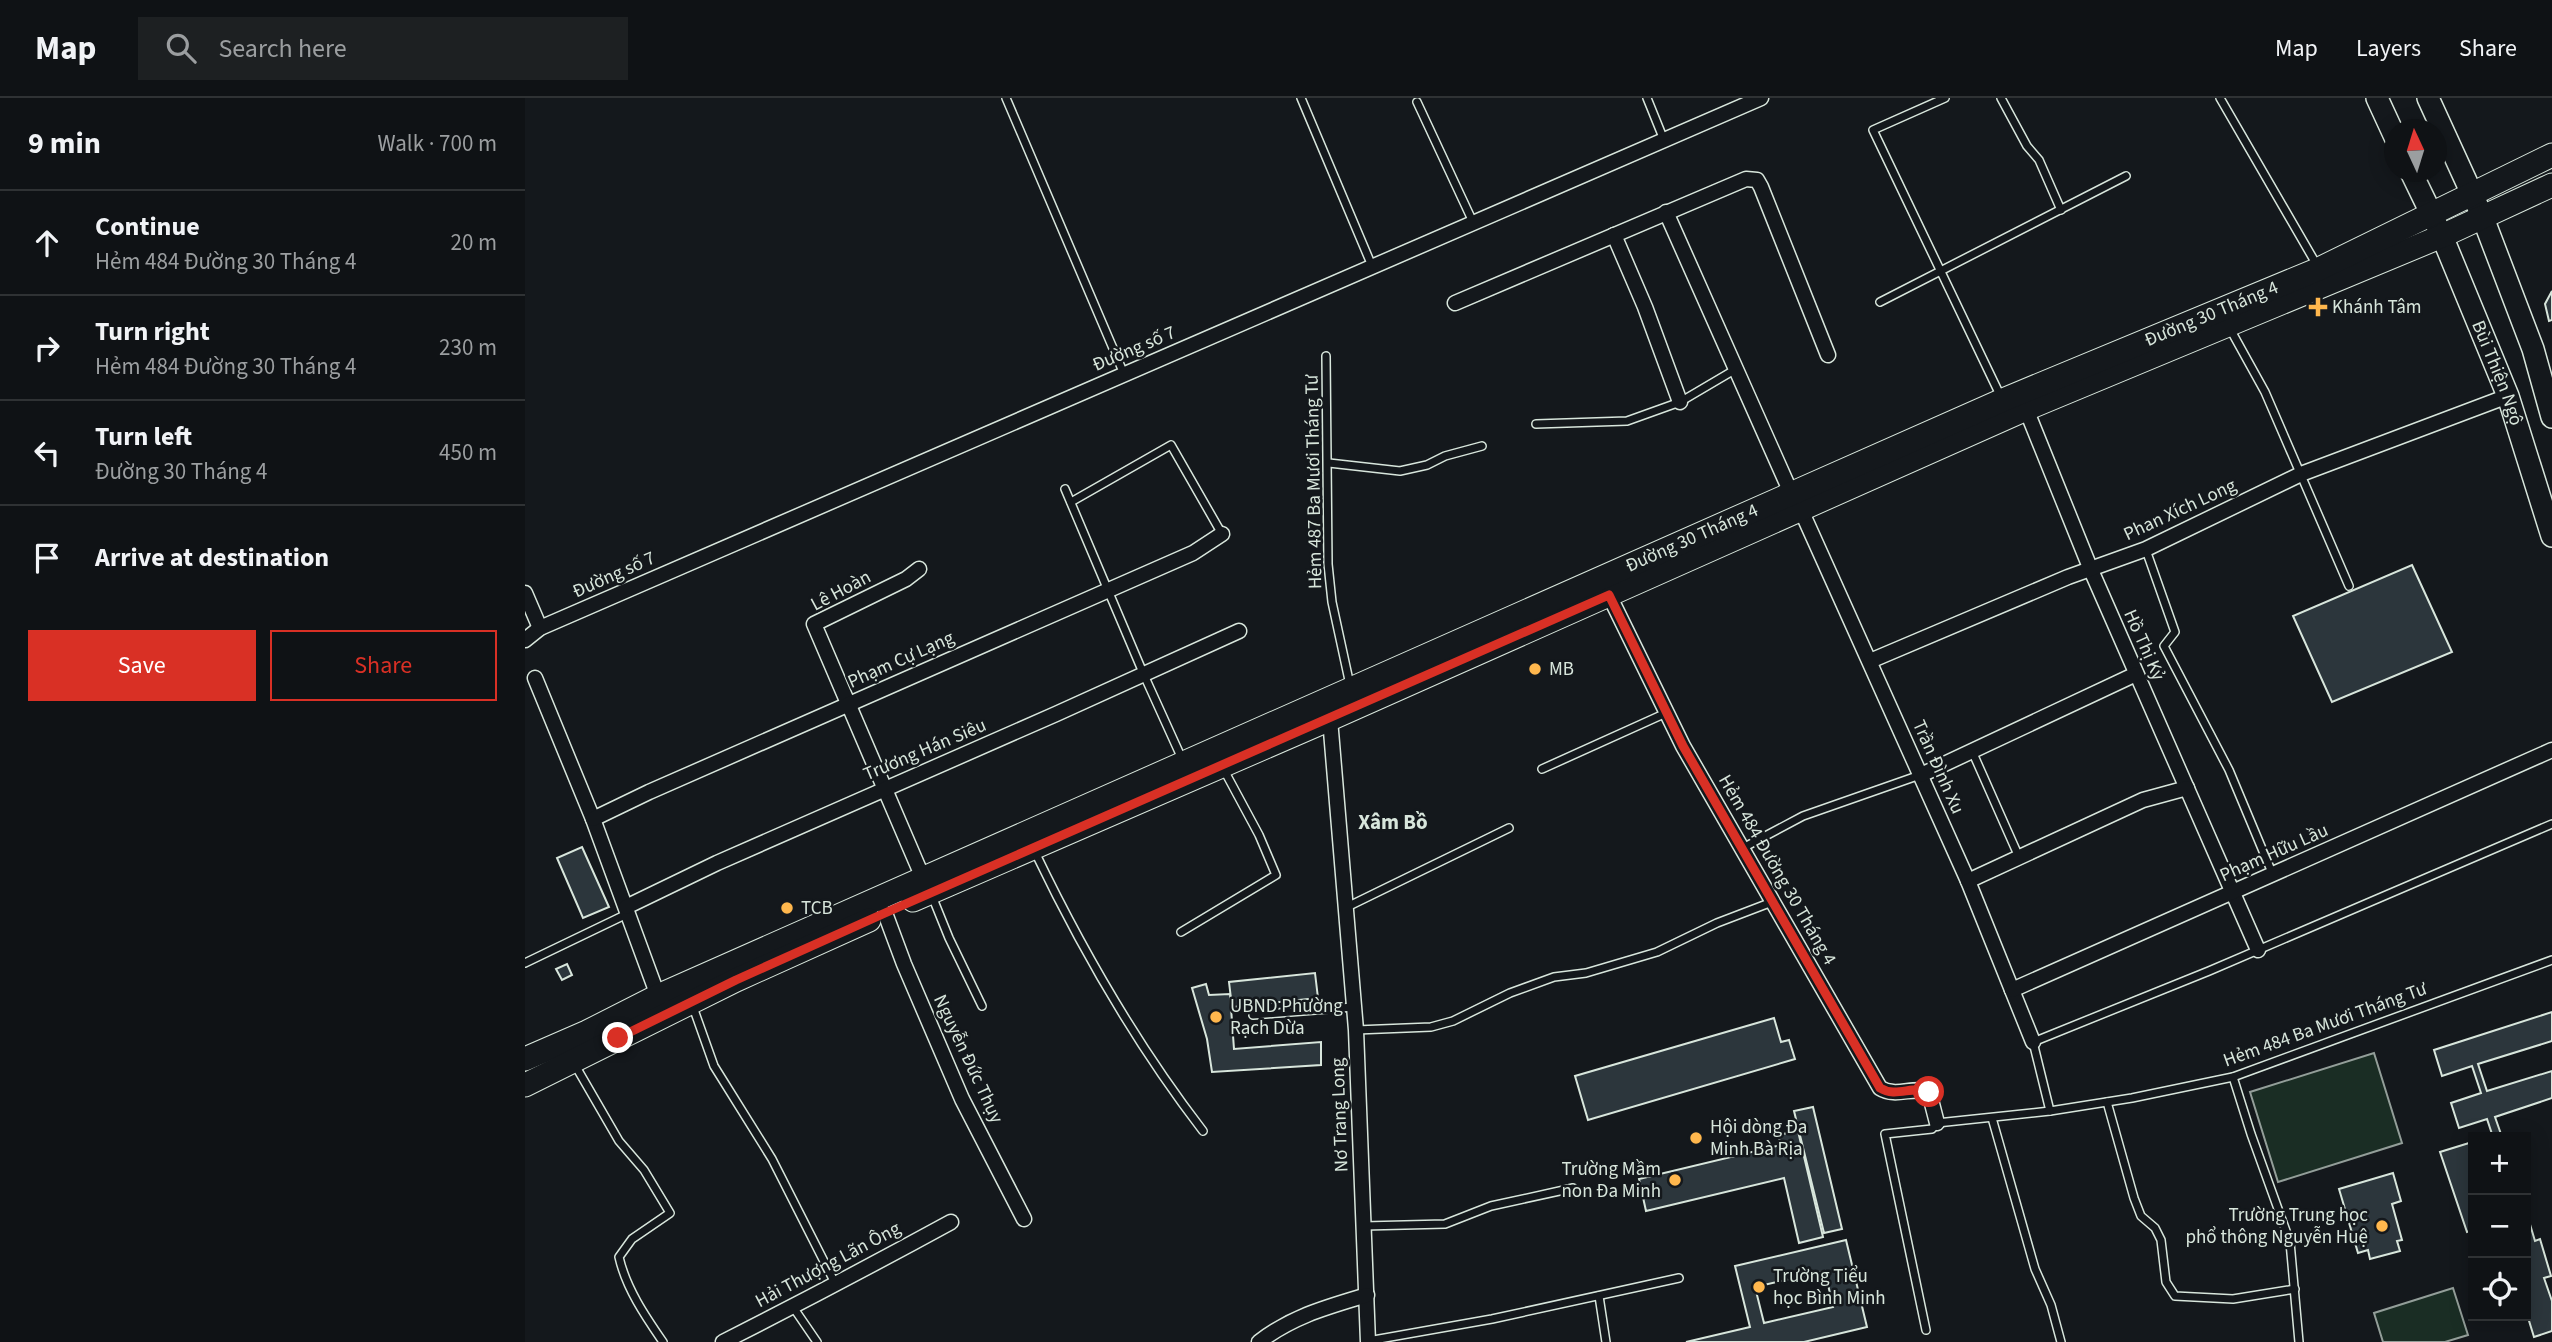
<!DOCTYPE html>
<html lang="en">
<head>
<meta charset="utf-8">
<style>
  :root { --surface:#0f1215; --page:#1d2022; --text:#f1f3f6; --muted:#9b9ea0; --line:#2f3234; --accent:#d93025 }
  body { margin:0; font-family:"Source Sans 3",sans-serif; background:var(--page); color:var(--text) }
  .controls { position:absolute; right:21px; bottom:21px; display:grid; overflow:hidden; border-radius:0px; box-shadow:0 4px 18px #0003 }
  .controls button { width:63px; height:63px; display:grid; place-items:center; padding:0; border:0; border-bottom:2px solid var(--line); background:var(--surface); color:var(--text); font:35px sans-serif }
  .compass { position:absolute; left:1859px; top:21px; width:63px; height:63px; border-radius:50%; background:var(--surface); box-shadow:0 4px 18px #0003; rotate:356deg }
  .stop { position:absolute; width:21px; height:21px; margin:-16px; border:5px solid #d93025; border-radius:50%; background:#fff }
  .stop.end { background:#d93025; border-color:#fff; box-shadow:0 2px 7px #0008 }
  .list { margin:0; padding:0; list-style:none }
  h2 { display:flex; justify-content:space-between; align-items:center; height:91px; margin:0; padding:0 28px; font-size:30px }
  h2 small { font-size:23px; font-weight:400; color:var(--muted) }
  .list li { display:grid; grid-template-columns:46px 1fr auto; gap:21px; align-items:center; box-sizing:border-box; height:105px; padding:0 28px; border-top:2px solid var(--line) }
  .list b { display:block; font-size:26px; white-space:nowrap }
  .list p { margin:0; font-size:23px; white-space:nowrap; color:var(--muted) }
  .list em { font-size:23px; font-style:normal; color:var(--muted) }
  .actions { display:flex; gap:14px; padding:21px 28px }
  .actions a { flex:1; padding:16px 0; border:2px solid var(--accent); border-radius:0px; text-align:center; font-size:24px; color:var(--accent) }
  .actions .main { background:var(--accent); color:#fff }
  .icon { flex:none; width:38px; height:38px; fill:none; stroke:currentColor; stroke-width:2; stroke-linecap:round; stroke-linejoin:round }
  .map { position:relative; flex:none; width:2027px; height:1244px; overflow:hidden }
  header { display:flex; align-items:center; gap:42px; box-sizing:border-box; height:98px; padding:0 35px; background:var(--surface); border-bottom:2px solid var(--line) }
  header strong { font-size:33px }
  nav { display:flex; gap:38px; margin-inline-start:auto; font-size:24px }
  .search { width:490px; height:63px; background:var(--page); display:flex; align-items:center; gap:18px; box-sizing:border-box; padding:0 24px; border-radius:0px; color:var(--muted); font-size:26px }
  main { display:flex }
  aside { flex:1; background:var(--surface) }
  .map>svg:first-child { display:block }
</style>
</head>
<body>
<header>
<strong>Map</strong>
<div class="search"><svg class="icon" aria-label="search" viewBox="0 0 24 24"><circle cx="10" cy="10" r="6"/><path d="M15 15l6 6"/></svg>Search here</div>
<nav><a>Map</a><a>Layers</a><a>Share</a></nav>
</header>
<main>
<aside>
<h2>9 min<small>Walk · 700 m</small></h2>
<ul class="list">
<li><svg class="icon" aria-label="ahead" viewBox="0 0 24 24"><path d="M12 20V5M6 11l6-6 6 6"/></svg><div><b>Continue</b><p>Hẻm 484 Đường 30 Tháng 4</p></div><em>20 m</em></li>
<li><svg class="icon" aria-label="right" viewBox="0 0 24 24"><path d="M7 20v-9h11M14 6l5 5-5 5"/></svg><div><b>Turn right</b><p>Hẻm 484 Đường 30 Tháng 4</p></div><em>230 m</em></li>
<li><svg class="icon" aria-label="left" viewBox="0 0 24 24"><path d="M17 20v-9H6M10 6l-5 5 5 5"/></svg><div><b>Turn left</b><p>Đường 30 Tháng 4</p></div><em>450 m</em></li>
<li><svg class="icon" aria-label="arrive" viewBox="0 0 24 24"><path d="M6 21V4h12l-3 4 3 4H6"/></svg><div><b>Arrive at destination</b></div></li>
</ul>
<div class="actions"><a class="main">Save</a><a>Share</a></div>
</aside>
<div class="map">
<svg width="2027" height="1244" viewBox="0 0 2027 1244">
  <rect width="100%" height="100%" fill="#14181c"/>
  <g fill="#1a2d24" stroke="#939e99" stroke-width="2">
    <polygon points="1849,955 1877,1045 1753,1084 1725,994"/>
    <polygon points="1928,1190 1943,1237 1920,1244 1858,1244 1849,1215"/>
  </g>
  <g fill="#2c363c" stroke="#d8e6dc" stroke-width="2" fill-rule="evenodd">
    <polygon points="2027,193 2027,222 2024,223 2020,206"/>
    <polygon points="1887,467 1927,554 1807,604 1768,518"/>
    <polygon points="57,749 84,809 58,820 32,760"/>
    <polygon points="42,866 47,877 37,882 31,871"/>
    <polygon points="790,875 793,900 707,909 704,884"/>
    <polygon points="681,886 684,897 705,896 709,951 796,944 796,967 687,974 682,941 667,890"/>
    <polygon points="2027,914 2027,943 1953,966 1962,993 2027,973 2027,1000 1970,1019 1977,1039 1968,1039 1962,1021 1934,1030 1926,1005 1956,995 1947,968 1917,978 1909,952"/>
    <polygon points="1249,920 1256,944 1264,942 1270,961 1063,1022 1050,978"/>
    <polygon points="1288,1009 1317,1131 1299,1135 1269,1013"/>
    <polygon points="1273,1033 1298,1139 1274,1145 1259,1080 1121,1113 1114,1081 1256,1047 1253,1037"/>
    <polygon points="1944,1045 1948,1056 1948,1132 1942,1134 1915,1054"/>
    <polygon points="1868,1075 1876,1103 1867,1106 1877,1142 1872,1143 1875,1153 1845,1161 1843,1152 1833,1155 1814,1091"/>
    <polygon points="2001,1113 2010,1143 2015,1141 2026,1178 2019,1180 2027,1203 2027,1233 2009,1239 2001,1213"/>
    <path d="M1321,1142L1342,1229L1279,1244H1161L1225,1229L1210,1168ZM1300,1173L1308,1209L1239,1225L1230,1189Z"/>
  </g>
  <g fill="none" stroke-linecap="round" stroke-linejoin="round">
    <g stroke="#d8e6dc" stroke-width="10">
      <g id="service">
        <polyline points="481,0 599,276"/>
        <polyline points="776,0 847,168"/>
        <polyline points="1122,0 1139,42"/>
        <polyline points="1420,0 1348,32 1476,299"/>
        <polyline points="1476,0 1502,48 1514,62 1536,112"/>
        <polyline points="1695,0 1793,169"/>
        <polyline points="892,4 948,124"/>
        <polyline points="1355,204 1601,78"/>
        <polyline points="1704,229 1740,294 1824,488"/>
        <polyline points="801,258 803,466 807,504 825,587"/>
        <polyline points="1011,326 1102,323 1155,304 1211,271"/>
        <polyline points="804,365 875,373 902,367 920,358 957,348"/>
        <polyline points="540,391 619,577 658,663"/>
        <polyline points="546,404 646,347 697,436"/>
        <polyline points="1621,452 1650,534 1639,548 1704,672 1748,777"/>
        <polyline points="1447,653 1494,759"/>
        <polyline points="1017,671 1141,615"/>
        <polyline points="1216,751 1278,718 1395,677"/>
        <path d="M510,754C557,852 611,946 678,1033"/>
        <polyline points="407,798 424,840 457,908"/>
        <polyline points="822,809 984,730"/>
        <polyline points="656,834 751,777 734,737 699,672"/>
        <polyline points="0,865 104,815"/>
        <polyline points="168,909 189,968 247,1061 311,1187"/>
        <polyline points="728,917 828,909"/>
        <polyline points="831,932 906,929 928,923 985,895 1029,879 1061,875 1132,854 1192,825 1247,804"/>
        <path d="M50,967L94,1043L119,1072L145,1115L107,1141L94,1159C101,1190 120,1218 138,1244"/>
        <polyline points="1708,979 1726,1036 1765,1144 1774,1244"/>
        <polyline points="1582,1004 1609,1100 1616,1118 1630,1130 1636,1142 1641,1184 1650,1198 1708,1201 1770,1191"/>
        <polyline points="1525,1013 1508,944 1684,873 2027,726"/>
        <polyline points="1467,1020 1510,1171 1526,1207 1536,1244"/>
        <polyline points="839,1128 920,1126 966,1108 1048,1090"/>
        <polyline points="1074,1198 1081,1244"/>
        <polyline points="268,1209 292,1244"/>
        <polyline points="1401,1232 1360,1036 1407,1031 1412,1025 1525,1013 1607,1000 1708,979 2027,862"/>
        <polyline points="843,1243 967,1221 1154,1180"/>
      </g>
    </g>
    <g stroke="#d8e6dc" stroke-width="17">
      <g id="minor">
        <polyline points="1141,114 1267,397 1276,412 1443,783 1508,944"/>
        <polyline points="1089,137 1120,209 1155,304"/>
        <polyline points="930,205 1221,81 1232,82 1236,89 1303,257"/>
        <polyline points="1501,311 1566,472 1733,852"/>
        <polyline points="394,471 381,481 289,526 401,787"/>
        <polyline points="0,495 15,530"/>
        <path d="M1084,497L1158,648L1355,990C1371,1000 1388,988 1404,994L1412,1025"/>
        <polyline points="0,542 15,530 1236,0"/>
        <polyline points="1345,563 1543,479 1621,451 1776,376 1983,298"/>
        <polyline points="10,580 68,721 133,898"/>
        <polyline points="805,621 831,932 843,1244"/>
        <polyline points="1396,677 1611,576"/>
        <polyline points="68,721 124,694 668,455 697,436"/>
        <polyline points="1443,783 1618,702 1662,690"/>
        <polyline points="101,809 192,765 531,616 714,533"/>
        <polyline points="360,815 379,866 437,1001 499,1121"/>
        <polyline points="1487,892 2027,652"/>
        <path d="M198,1244C275,1205 351,1165 426,1124"/>
        <path d="M734,1244C768,1218 802,1209 842,1197"/>
      </g>
    </g>
    <g stroke="#d8e6dc" stroke-width="24">
      <g id="secondary">
        <polyline points="1852,0 1870,39"/>
        <polyline points="1903,0 1958,120 2008,251 2027,319"/>
        <path id="s1" d="M1886,74L1917,138L1983,298L2027,438"/>
      </g>
    </g>
    <g stroke="#d8e6dc" stroke-width="25">
      <g id="primary">
        <polyline points="388,802 805,621 1501,311 1917,138 2027,87"/>
        <path id="s2" d="M0,961L62,934L133,898L1478,302L1794,171L2027,57"/>
        <polyline points="0,987 211,882 344,822"/>
      </g>
    </g>
    <use href="#service" stroke="#14181c" stroke-width="7"/>
    <use href="#minor" stroke="#14181c" stroke-width="14"/>
    <use href="#secondary" stroke="#14181c" stroke-width="21"/>
    <use href="#primary" stroke="#14181c" stroke-width="23"/>
  </g>
  <g fill="none" stroke-linecap="round" stroke-linejoin="round">
    <path stroke="#d93025" stroke-width="9" d="M93,940L211,882L360,815L1084,497L1158,648L1355,990C1371,1000 1388,987 1404,994"/>
  </g>
  <g fill="#ffb74d" stroke="#14181c" stroke-width="2.5">
    <path d="M1789.5 198.5h7v7h7v7h-7v7h-7v-7h-7v-7h7z"/>
    <circle cx="1010" cy="571" r="7"/>
    <circle cx="262" cy="810" r="7"/>
    <circle cx="691" cy="919" r="7"/>
    <circle cx="1171" cy="1040" r="7"/>
    <circle cx="1150" cy="1082" r="7"/>
    <circle cx="1857" cy="1128" r="7"/>
    <circle cx="1234" cy="1189" r="7"/>
  </g>
  <g text-anchor="middle" dominant-baseline="central" stroke-width="5" stroke-linejoin="round" paint-order="stroke">
    <g font-size="19" fill="#d8e6dc" stroke="#14181c" text-anchor="start">
      <text x="1807" y="209">Khánh Tâm</text>
      <text x="1024" y="571">MB</text>
      <text x="276" y="810">TCB</text>
      <text x="705" y="908">UBND Phường<tspan x="705" dy="22">Rạch Dừa</tspan></text>
      <text x="1185" y="1029">Hội dòng Đa<tspan x="1185" dy="22">Minh Bà Rịa</tspan></text>
      <text x="1136" y="1071" text-anchor="end">Trường Mầm<tspan x="1136" dy="22">non Đa Minh</tspan></text>
      <text x="1843" y="1117" text-anchor="end">Trường Trung học<tspan x="1843" dy="22">phổ thông Nguyễn Huệ</tspan></text>
      <text x="1248" y="1178">Trường Tiểu<tspan x="1248" dy="22">học Bình Minh</tspan></text>
    </g>
    <g font-size="19" fill="#d8e6dc" stroke="#14181c">
      <text stroke="none"><textPath href="#s2" startOffset="1844">Đường 30 Tháng 4</textPath></text>
      <text transform="translate(609 251) rotate(-23)">Đường số 7</text>
      <text stroke="none"><textPath href="#s1" startOffset="219">Bùi Thiện Ngộ</textPath></text>
      <text transform="translate(789 384) rotate(-91)">Hẻm 487 Ba Mươi Tháng Tư</text>
      <text transform="translate(1655 412) rotate(-25)">Phan Xích Long</text>
      <text stroke="none"><textPath href="#s2" startOffset="1278">Đường 30 Tháng 4</textPath></text>
      <text transform="translate(89 477) rotate(-24)">Đường số 7</text>
      <text transform="translate(316 493) rotate(-28)">Lê Hoàn</text>
      <text transform="translate(1619 547) rotate(66)">Hồ Thị Kỷ</text>
      <text transform="translate(376 562) rotate(-24)">Phạm Cự Lạng</text>
      <text transform="translate(400 652) rotate(-23)">Trương Hán Siêu</text>
      <text transform="translate(1413 669) rotate(66)">Trần Đình Xu</text>
      <text transform="translate(1749 755) rotate(-24)">Phạm Hữu Lầu</text>
      <text transform="translate(1252 772) rotate(60)">Hẻm 484 Đường 30 Tháng 4</text>
      <text transform="translate(1800 927) rotate(-20)">Hẻm 484 Ba Mươi Tháng Tư</text>
      <text transform="translate(443 961) rotate(65)">Nguyễn Đức Thụy</text>
      <text transform="translate(815 1017) rotate(-92)">Nơ Trang Long</text>
      <text transform="translate(303 1167) rotate(-28)">Hải Thượng Lãn Ông</text>
    </g>
    <g font-size="21" font-weight="bold" fill="#d8e6dc" stroke="#14181c">
      <text x="868" y="724">Xâm Bồ</text>
    </g>
  </g>
</svg>
<div class="controls">
<button>+</button>
<button>−</button>
<button><svg class="icon" aria-label="locate" viewBox="0 0 24 24"><circle cx="12" cy="12" r="6"/><path d="M12 2v4M12 18v4M2 12h4M18 12h4"/></svg></button>
</div>
<svg class="compass" viewBox="-18 -18 36 36"><path d="M0-13l5 13h-10z" fill="#e53935"/><path d="M0 13l5-13h-10z" fill="#9b9ea0"/></svg>
<div class="stop" style="left:1404px;top:994px"></div>
<div class="stop end" style="left:93px;top:940px"></div>
</div>
</main>
</body>
</html>
